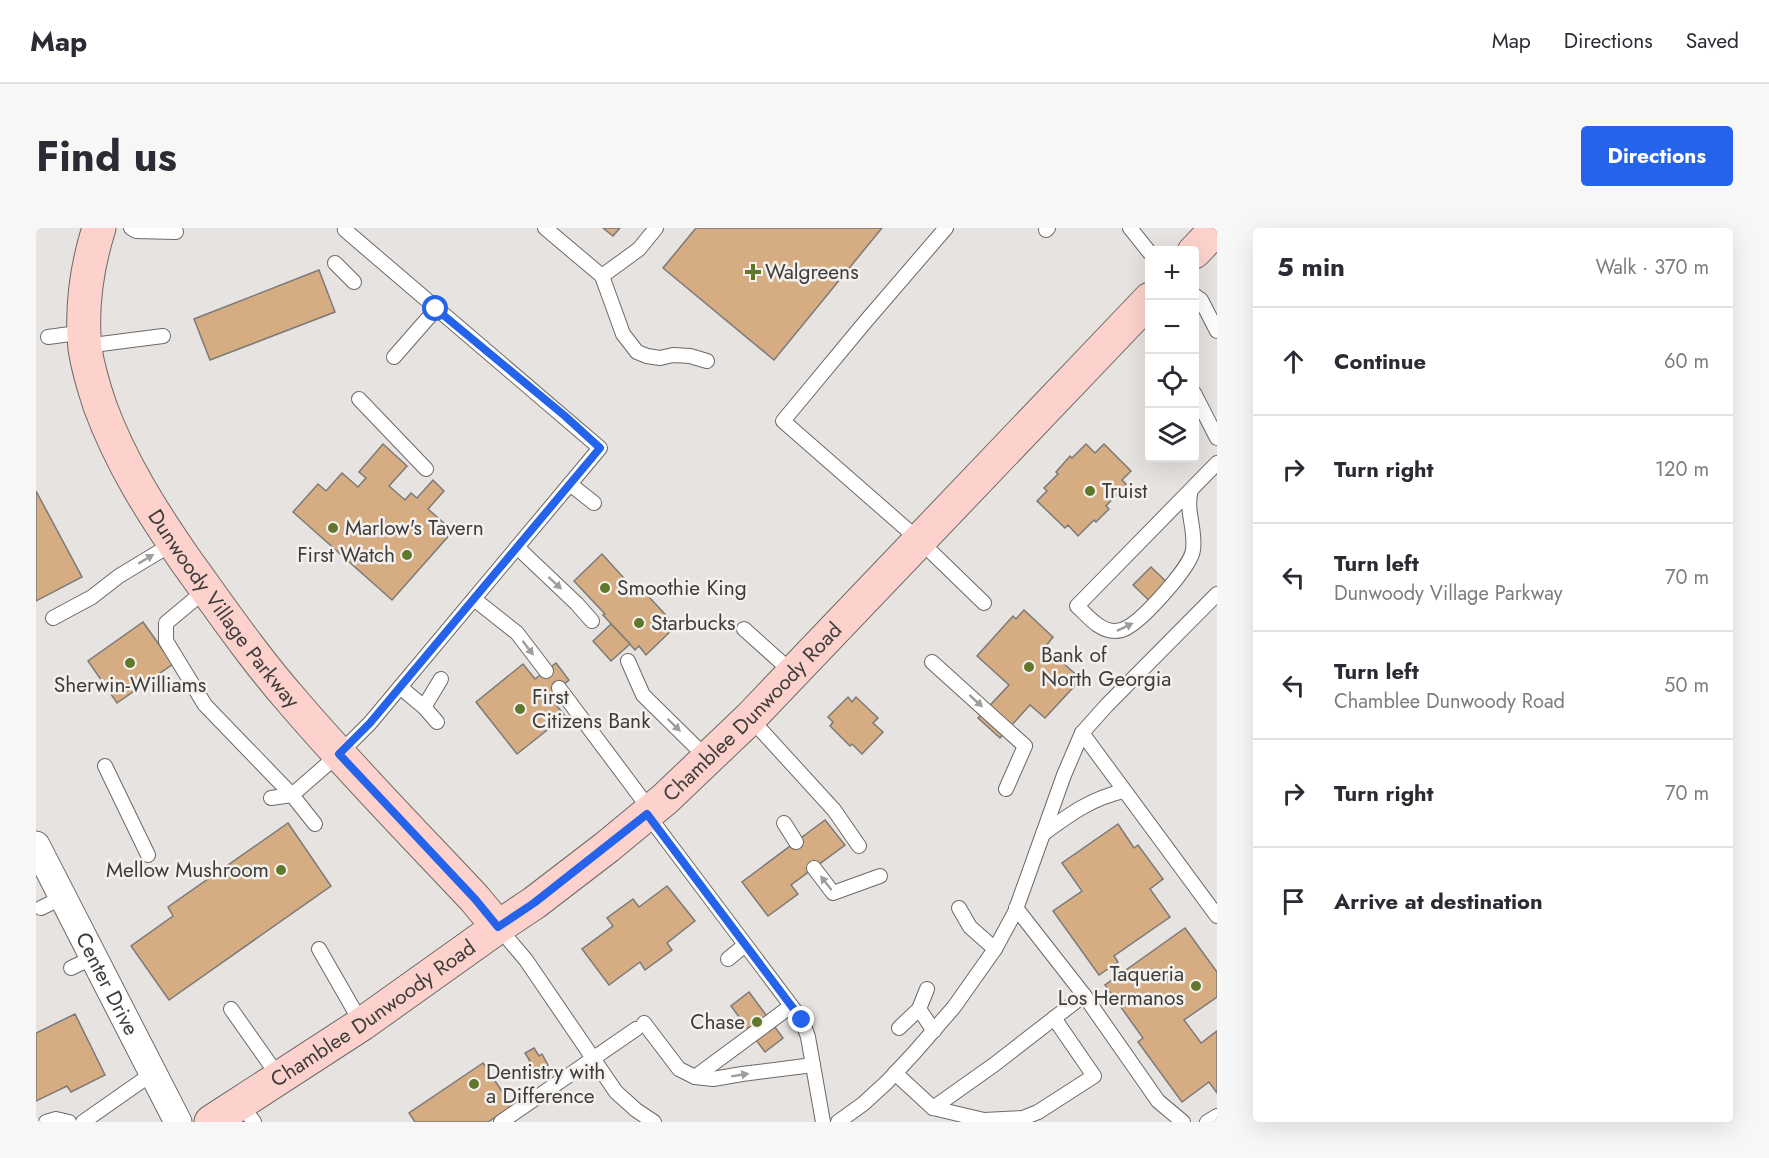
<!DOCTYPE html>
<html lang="en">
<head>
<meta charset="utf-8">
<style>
  :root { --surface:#fff; --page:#f7f7f7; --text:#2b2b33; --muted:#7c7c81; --line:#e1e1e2; --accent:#2563eb }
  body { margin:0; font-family:Jost,sans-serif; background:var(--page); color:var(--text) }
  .controls { position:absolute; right:18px; top:18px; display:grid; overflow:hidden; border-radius:6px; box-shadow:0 6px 24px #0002 }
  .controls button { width:54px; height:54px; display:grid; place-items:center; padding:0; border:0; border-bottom:2px solid var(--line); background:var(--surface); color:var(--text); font:30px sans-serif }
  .stop { position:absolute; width:18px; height:18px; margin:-14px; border:4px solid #2563eb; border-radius:50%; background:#fff }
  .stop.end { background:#2563eb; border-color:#fff; box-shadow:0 2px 6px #0008 }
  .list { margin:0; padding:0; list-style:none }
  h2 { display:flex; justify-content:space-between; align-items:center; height:78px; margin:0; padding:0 24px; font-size:26px }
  h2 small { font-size:20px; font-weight:400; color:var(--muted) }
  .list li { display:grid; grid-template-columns:39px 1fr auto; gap:18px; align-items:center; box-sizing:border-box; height:108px; padding:0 24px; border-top:2px solid var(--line) }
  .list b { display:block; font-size:22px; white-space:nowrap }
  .list p { margin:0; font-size:20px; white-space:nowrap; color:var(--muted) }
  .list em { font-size:20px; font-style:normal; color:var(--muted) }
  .icon { flex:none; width:33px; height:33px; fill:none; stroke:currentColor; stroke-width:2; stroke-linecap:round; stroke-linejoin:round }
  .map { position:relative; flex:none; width:1181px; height:894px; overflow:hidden; border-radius:6px }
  header { display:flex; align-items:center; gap:36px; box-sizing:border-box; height:84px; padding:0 30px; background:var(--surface); border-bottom:2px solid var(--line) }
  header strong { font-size:28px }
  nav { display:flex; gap:33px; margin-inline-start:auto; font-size:21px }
  .intro { display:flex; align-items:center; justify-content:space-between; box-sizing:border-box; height:144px; padding:0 36px }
  h1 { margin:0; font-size:42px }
  .button { padding:15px 27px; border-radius:6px; background:var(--accent); color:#fff; font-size:21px; font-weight:700 }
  main { display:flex; gap:36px; padding:0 36px }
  aside { flex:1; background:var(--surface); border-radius:6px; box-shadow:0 6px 24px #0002 }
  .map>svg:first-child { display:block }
</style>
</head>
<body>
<header>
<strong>Map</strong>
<nav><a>Map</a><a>Directions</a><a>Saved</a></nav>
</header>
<div class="intro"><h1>Find us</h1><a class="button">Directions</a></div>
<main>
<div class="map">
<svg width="1181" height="894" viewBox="0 0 1181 894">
  <rect width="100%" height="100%" fill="#e6e3e0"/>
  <g fill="#d6ad82" stroke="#7c7977" stroke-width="1.5">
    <polygon points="567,0 584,0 577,8"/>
    <polygon points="660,0 846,0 738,132 627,40"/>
    <polygon points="283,42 299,84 174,132 158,91"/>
    <polygon points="347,216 371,238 353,258 369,272 375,265 381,270 397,252 408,263 392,281 417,303 356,372 257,284 282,256 290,263 306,245 322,259 330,250 323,244"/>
    <polygon points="1050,216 1059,225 1068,216 1095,243 1086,252 1090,256 1070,278 1073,281 1060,294 1058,292 1042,308 1032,297 1029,300 1001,273 1011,263 1008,260 1022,246 1020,244 1034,228 1036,230"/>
    <polygon points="0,263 46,349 0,373"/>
    <polygon points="566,326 597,360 601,356 640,398 610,427 603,418 599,422 567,387 569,386 538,353"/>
    <polygon points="1115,339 1139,362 1121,380 1097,357"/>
    <polygon points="988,382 1017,409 1009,419 1045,451 1009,490 994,477 964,510 942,490 973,457 941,428 977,388 980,391"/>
    <polygon points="107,394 137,436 81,475 52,433"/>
    <polygon points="575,396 594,416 575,433 557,413"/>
    <polygon points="520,435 533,452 513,468 529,488 481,526 440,474 487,436 499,451"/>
    <polygon points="812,469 816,474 820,469 842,490 837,495 847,504 826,526 816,516 814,518 794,498 797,494 792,489"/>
    <polygon points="789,592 809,617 755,657 762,666 732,688 706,654"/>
    <polygon points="252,595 295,658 133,772 95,718 137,688 132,679"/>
    <polygon points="1082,596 1098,620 1102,617 1127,651 1114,661 1134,689 1078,728 1082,734 1063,747 1017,683 1046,663 1026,635"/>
    <polygon points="631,658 659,693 631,715 636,722 609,742 604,734 573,757 546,721 577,698 571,690 597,671 603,679"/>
    <polygon points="1149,700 1181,744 1181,769 1148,792 1165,815 1181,803 1181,865 1173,854 1146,874 1102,814 1107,810 1069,757"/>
    <polygon points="713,764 747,810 729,824 695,778"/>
    <polygon points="39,786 69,847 35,864 31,858 0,873 0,805"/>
    <polygon points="498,820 503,828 506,826 512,837 499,845 492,835 494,833 489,825"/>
    <polygon points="447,835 476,878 452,894 379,894 373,885"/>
  </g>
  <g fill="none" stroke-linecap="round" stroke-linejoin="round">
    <g stroke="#6c6967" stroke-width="16">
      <g id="lane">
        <polyline points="95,0 100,3 140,4"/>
        <polyline points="509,0 566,48 587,106 601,124 611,128 624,130 637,127 654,128 671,133"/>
        <polyline points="910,0 830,93 747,193 883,312 948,375"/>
        <polyline points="1094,0 1114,25"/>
        <polyline points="1010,2 1012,0"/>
        <polyline points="299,35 318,54"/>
        <polyline points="566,48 603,21 620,0"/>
        <polyline points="1158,67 1165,72 1181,103"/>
        <polyline points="12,109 49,104"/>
        <polyline points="49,118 127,108"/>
        <polyline points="358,129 400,81"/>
        <polyline points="1158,165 1181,210"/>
        <polyline points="323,171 390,241"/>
        <polyline points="534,256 558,275"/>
        <path d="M1155,262C1149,282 1160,301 1157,322C1155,339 1108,390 1092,399C1089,401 1083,403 1079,403C1063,403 1052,388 1041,378L1181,235"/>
        <polyline points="481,319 541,376 556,393"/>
        <polyline points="168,358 160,370 130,395 130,413 169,477 256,567 279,596"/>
        <polyline points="438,371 481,405 510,443"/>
        <polyline points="17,390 56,369 83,348 126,322 137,313"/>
        <polyline points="708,401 757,445"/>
        <polyline points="592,433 607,467 671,530"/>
        <polyline points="896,434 989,518 970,561"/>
        <polyline points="364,459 388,479 401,494"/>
        <polyline points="523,460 615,583"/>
        <polyline points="388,479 405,451"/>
        <polyline points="714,490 798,582 823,618"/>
        <polyline points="1046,505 1181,688"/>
        <polyline points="69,538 112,627"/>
        <polyline points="235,570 256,567 303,526 334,495 564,220 309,2 310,0"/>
        <polyline points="611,586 766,792 772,809 787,894"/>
        <polyline points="748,595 760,614"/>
        <path d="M1007,606C1034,586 1056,570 1088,563"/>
        <polyline points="778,640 797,665 844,648"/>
        <polyline points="5,680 27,669"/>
        <polyline points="923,680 934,699 959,721"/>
        <polyline points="980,680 1048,767 1122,873 1147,894"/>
        <polyline points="462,699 490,732 580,864 600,882 618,894"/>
        <polyline points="283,721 326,796"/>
        <polyline points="692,731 709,717"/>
        <polyline points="35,740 58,729"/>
        <polyline points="891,761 883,781 898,803"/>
        <polyline points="195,781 243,849"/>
        <polyline points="608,795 643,841 659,849 677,851 706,846 777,837"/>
        <polyline points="863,800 883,781"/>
        <polyline points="859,845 897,880 959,836 1048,767"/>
        <polyline points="659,849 755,778"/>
        <polyline points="204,875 218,894"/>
        <polyline points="897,880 948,892 987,890 1002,884 1058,848 1018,790"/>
        <polyline points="10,894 20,891 33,894"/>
        <polyline points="47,894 117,845"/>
        <polyline points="465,894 600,801"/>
        <polyline points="802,894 827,876 851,854 878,825 918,779 959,721 979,684 1028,547 1046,505 1071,477 1181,366"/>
        <polyline points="1171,894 1181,888"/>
      </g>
    </g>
    <g stroke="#6c6967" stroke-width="29">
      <g id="street">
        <path id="s1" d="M0,617L142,894"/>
      </g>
    </g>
    <g stroke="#6c6967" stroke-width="35">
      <g id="secondary">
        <path id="s2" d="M63,0C51,38 45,81 49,121C52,140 58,160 64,178C85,235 116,284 150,333C184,380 219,431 257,474C315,542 378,606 439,671L462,699"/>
        <polyline points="1158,24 1181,0"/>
        <path id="s3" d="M175,894L326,796L462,699L498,675L571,619L629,571L714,490L1114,71"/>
      </g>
    </g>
    <use href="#lane" stroke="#fff" stroke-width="14"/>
    <use href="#street" stroke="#fff" stroke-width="27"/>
    <use href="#secondary" stroke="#fdd2cc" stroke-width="33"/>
  </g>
  <defs><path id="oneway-solid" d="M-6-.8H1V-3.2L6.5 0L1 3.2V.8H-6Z" transform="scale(1.5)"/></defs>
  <g fill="#9e9e9d">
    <use href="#oneway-solid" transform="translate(110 331) rotate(-31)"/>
    <use href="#oneway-solid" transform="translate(519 355) rotate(43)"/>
    <use href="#oneway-solid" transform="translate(1089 399) rotate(-26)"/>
    <use href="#oneway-solid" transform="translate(492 420) rotate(53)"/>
    <use href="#oneway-solid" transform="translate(940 473) rotate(42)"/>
    <use href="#oneway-solid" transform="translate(638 497) rotate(44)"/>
    <use href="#oneway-solid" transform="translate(790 655) rotate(-128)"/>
    <use href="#oneway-solid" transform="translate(704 847) rotate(-9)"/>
  </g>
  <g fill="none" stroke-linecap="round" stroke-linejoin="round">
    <polyline stroke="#2563eb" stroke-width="8" points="400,81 529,188 564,220 334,495 303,526 439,671 462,699 498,675 611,586 766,792"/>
  </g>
  <g fill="#60782b" stroke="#f3f0ed" stroke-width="2">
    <path d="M714 35h6v6h6v6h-6v6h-6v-6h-6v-6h6z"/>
    <circle cx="1054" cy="263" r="6"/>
    <circle cx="297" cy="300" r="6"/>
    <circle cx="371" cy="327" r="6"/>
    <circle cx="569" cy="360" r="6"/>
    <circle cx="603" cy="395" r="6"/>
    <circle cx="94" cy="435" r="6"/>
    <circle cx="993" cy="439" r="6"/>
    <circle cx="484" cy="481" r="6"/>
    <circle cx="245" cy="642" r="6"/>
    <circle cx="1160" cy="758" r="6"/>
    <circle cx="721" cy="794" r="6"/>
    <circle cx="438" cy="856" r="6"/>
  </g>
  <g text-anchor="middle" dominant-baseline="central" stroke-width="5" stroke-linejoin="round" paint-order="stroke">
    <g font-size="21" fill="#3e3d3b" stroke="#f3f0ed" text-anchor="start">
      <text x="729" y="44">Walgreens</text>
      <text x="1066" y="263">Truist</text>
      <text x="309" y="300">Marlow's Tavern</text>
      <text x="359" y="327" text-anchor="end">First Watch</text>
      <text x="581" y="360">Smoothie King</text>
      <text x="615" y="395">Starbucks</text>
      <text x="1005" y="427">Bank of<tspan x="1005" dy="24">North Georgia</tspan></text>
      <text x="94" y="457" text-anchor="middle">Sherwin-Williams</text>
      <text x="496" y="469">First<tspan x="496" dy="24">Citizens Bank</tspan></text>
      <text x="233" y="642" text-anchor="end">Mellow Mushroom</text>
      <text x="1148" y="746" text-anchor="end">Taqueria<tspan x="1148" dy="24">Los Hermanos</tspan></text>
      <text x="709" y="794" text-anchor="end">Chase</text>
      <text x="450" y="844">Dentistry with<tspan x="450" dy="24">a Difference</tspan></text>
    </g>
    <g font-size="21" fill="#3e3d3b" stroke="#f3f0ed">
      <text stroke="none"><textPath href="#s2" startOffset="420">Dunwoody Village Parkway</textPath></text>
      <text stroke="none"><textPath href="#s3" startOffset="681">Chamblee Dunwoody Road</textPath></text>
      <text stroke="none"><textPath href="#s1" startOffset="156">Center Drive</textPath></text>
      <text stroke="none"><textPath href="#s3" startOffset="195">Chamblee Dunwoody Road</textPath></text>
    </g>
  </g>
</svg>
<div class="controls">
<button>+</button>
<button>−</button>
<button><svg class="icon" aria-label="locate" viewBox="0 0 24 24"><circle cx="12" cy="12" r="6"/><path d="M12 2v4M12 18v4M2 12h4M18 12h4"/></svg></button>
<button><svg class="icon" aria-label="layers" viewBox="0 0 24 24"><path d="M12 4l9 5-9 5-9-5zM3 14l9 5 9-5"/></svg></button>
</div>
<div class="stop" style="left:400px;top:81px"></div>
<div class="stop end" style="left:766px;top:792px"></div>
</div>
<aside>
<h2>5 min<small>Walk · 370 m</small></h2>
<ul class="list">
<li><svg class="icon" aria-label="ahead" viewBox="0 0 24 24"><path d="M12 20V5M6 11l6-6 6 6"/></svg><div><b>Continue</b></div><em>60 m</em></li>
<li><svg class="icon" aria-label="right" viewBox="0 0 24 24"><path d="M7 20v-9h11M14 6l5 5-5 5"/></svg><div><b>Turn right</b></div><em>120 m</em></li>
<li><svg class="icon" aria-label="left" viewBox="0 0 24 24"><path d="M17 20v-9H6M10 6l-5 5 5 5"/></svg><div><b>Turn left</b><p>Dunwoody Village Parkway</p></div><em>70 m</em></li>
<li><svg class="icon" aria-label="left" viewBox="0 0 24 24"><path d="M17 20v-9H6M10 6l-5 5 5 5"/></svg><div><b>Turn left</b><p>Chamblee Dunwoody Road</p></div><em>50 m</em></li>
<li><svg class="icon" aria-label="right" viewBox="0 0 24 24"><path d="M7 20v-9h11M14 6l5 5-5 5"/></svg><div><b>Turn right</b></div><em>70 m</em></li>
<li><svg class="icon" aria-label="arrive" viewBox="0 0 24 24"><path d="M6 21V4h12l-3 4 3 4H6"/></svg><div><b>Arrive at destination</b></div></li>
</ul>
</aside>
</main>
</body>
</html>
